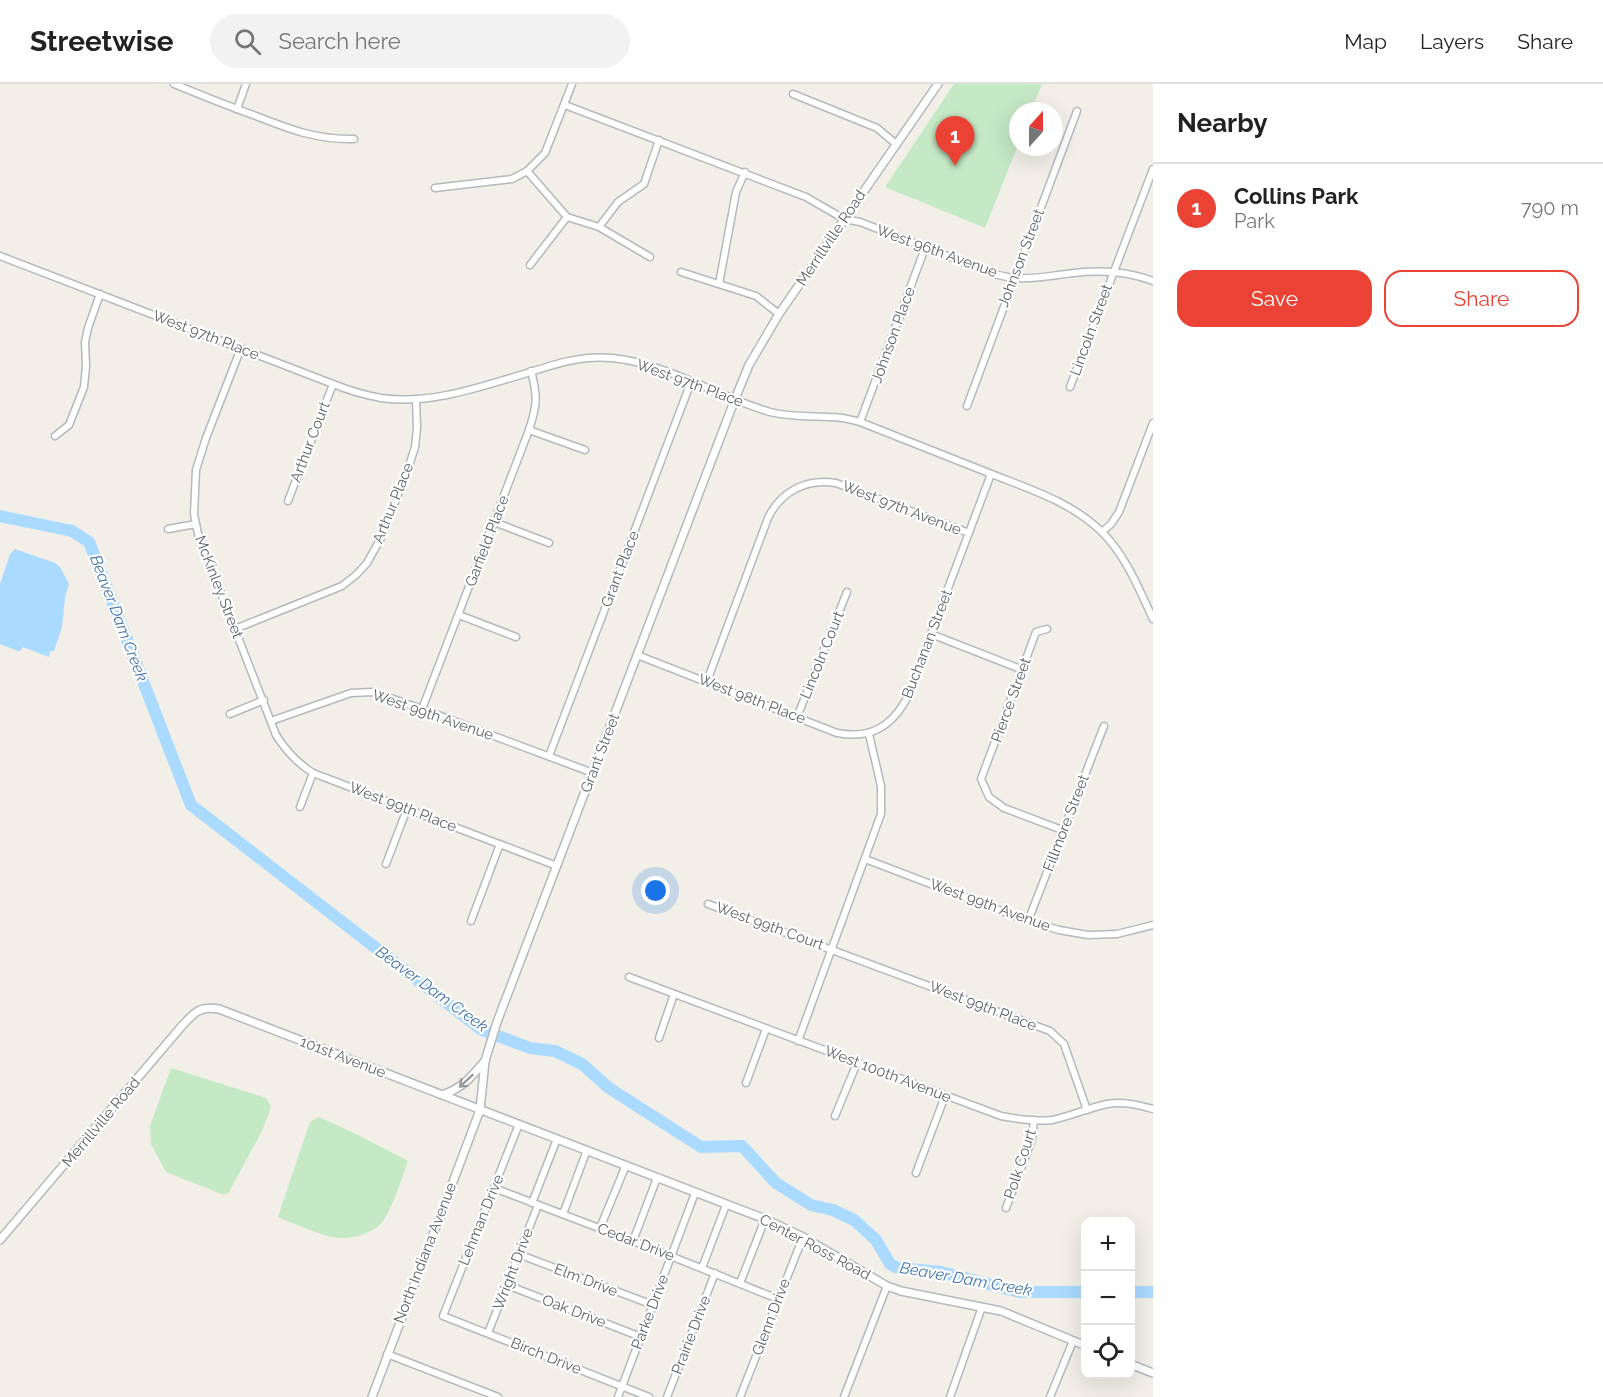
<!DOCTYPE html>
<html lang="en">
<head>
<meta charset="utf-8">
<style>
  :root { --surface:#fff; --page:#f2f2f2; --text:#222; --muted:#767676; --line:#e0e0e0; --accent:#ea4335 }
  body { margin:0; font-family:Raleway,sans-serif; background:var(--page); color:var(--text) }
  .controls { position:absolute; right:18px; bottom:18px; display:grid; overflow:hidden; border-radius:12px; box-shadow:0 6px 24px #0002 }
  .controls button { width:54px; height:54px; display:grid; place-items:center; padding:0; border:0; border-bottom:2px solid var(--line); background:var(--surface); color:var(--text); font:30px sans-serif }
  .compass { position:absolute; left:1009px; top:18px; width:54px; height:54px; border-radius:50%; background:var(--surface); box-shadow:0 6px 24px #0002; rotate:21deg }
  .you { position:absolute; left:656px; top:807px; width:21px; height:21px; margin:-15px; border:4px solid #fff; border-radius:50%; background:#1a73e8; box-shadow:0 0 0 9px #1a73e833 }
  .badge { display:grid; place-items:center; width:39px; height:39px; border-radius:50%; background:var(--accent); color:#fff; font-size:20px; font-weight:700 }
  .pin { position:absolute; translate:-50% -50px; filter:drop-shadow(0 2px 3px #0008) }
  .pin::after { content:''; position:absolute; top:32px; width:21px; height:18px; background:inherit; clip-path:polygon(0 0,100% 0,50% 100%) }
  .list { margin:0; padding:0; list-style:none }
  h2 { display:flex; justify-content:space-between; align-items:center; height:78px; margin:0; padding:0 24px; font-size:26px }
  h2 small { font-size:20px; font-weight:400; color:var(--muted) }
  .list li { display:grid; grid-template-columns:39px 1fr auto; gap:18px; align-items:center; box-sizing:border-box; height:90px; padding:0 24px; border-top:2px solid var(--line) }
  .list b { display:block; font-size:22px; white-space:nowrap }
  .list p { margin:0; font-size:20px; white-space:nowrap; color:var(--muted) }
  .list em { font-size:20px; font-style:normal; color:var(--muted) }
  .actions { display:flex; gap:12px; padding:18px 24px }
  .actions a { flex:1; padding:14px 0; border:2px solid var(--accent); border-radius:18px; text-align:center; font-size:21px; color:var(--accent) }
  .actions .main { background:var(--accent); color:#fff }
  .icon { flex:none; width:33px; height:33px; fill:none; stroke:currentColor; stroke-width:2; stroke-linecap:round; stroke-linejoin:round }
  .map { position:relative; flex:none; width:1153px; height:1313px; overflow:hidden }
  header { display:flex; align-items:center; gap:36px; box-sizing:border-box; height:84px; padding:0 30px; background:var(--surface); border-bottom:2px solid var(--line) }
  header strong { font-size:28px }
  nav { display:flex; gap:33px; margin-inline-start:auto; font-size:21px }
  .search { width:420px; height:54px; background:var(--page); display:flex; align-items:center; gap:15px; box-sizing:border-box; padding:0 21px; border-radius:33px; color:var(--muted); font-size:22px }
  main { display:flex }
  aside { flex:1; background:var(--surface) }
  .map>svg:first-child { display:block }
</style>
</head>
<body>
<header>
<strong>Streetwise</strong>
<div class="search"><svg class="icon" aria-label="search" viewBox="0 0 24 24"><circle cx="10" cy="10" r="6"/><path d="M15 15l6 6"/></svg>Search here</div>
<nav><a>Map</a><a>Layers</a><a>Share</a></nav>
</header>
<main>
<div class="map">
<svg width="1153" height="1313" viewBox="0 0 1153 1313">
  <rect width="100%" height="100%" fill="#f1efe8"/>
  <g fill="#c5e8c5">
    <polygon points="954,0 1042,0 1031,27 1018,27 1018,61 985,144 885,103"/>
    <polygon points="171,984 266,1014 271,1023 262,1047 229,1108 224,1111 166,1088 151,1060 150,1042"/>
    <path d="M319,1033L360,1052L408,1077C401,1096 395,1117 385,1134C376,1150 348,1157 331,1153C313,1148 295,1140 278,1133L310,1038Z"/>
  </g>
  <polygon fill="#aadaff" points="15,465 55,479 60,483 69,500 65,513 62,543 54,567 50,567 49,573 23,563 20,567 18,567 0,560 0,500 10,470"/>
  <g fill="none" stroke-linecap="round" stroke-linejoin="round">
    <g stroke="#aadaff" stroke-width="12">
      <polyline points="0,432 72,447 89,458 191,721 482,946 530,964 555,967 582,980 609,1004 701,1063 742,1062 776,1099 811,1121 833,1126 854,1136 876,1156 890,1180 898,1184 941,1188 1020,1208 1086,1208"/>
      <polyline points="1130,1208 1153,1208"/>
    </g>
    <g stroke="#b5b8bc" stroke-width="9">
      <g id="minor">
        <path d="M174,0C201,11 228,22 256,32C289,45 317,56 354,55"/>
        <polyline points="793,10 877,44 896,60"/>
        <path d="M565,21L806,113L844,135L860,138L991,189C998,191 1006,193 1014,194C1034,196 1054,191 1074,189C1100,186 1129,188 1153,197"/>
        <polyline points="237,25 246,0"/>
        <polyline points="527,87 567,133 599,143 650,173"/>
        <polyline points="435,104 512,95 527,87 545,69 572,0"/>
        <polyline points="599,143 618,118 644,100 659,56"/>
        <path d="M0,172L333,300C348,306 364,311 381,314C430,321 480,303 527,289C555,280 582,271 612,274C666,279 718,313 770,328C790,333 809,332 829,333C840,333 850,335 860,338C903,355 946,372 989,389C1029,405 1070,417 1102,448C1126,472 1139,505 1153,535"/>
        <polyline points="530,181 567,133"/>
        <polyline points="681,188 756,212 779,230"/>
        <polyline points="719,200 736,108 745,88"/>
        <path d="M241,264L206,354L196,386L194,430L198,450L276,651C286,667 297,679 313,689L557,782"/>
        <polyline points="1070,303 1153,85"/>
        <polyline points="967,322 1077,27"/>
        <polyline points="860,338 925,164"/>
        <polyline points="529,346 585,366"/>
        <polyline points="55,352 69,341 84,303 86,282 85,258 88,244 100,210"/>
        <polyline points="288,417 333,300"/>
        <polyline points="494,438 549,459"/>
        <polyline points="168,445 196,440"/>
        <polyline points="1102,448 1111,440 1119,428 1153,339"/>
        <polyline points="459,531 516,553"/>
        <polyline points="235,545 342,502 356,491 367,479 381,454 409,382 415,363 417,344 416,315"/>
        <polyline points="1047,545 1036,548 981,695 989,713 1004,724 1062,746"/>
        <polyline points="931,550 1023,586"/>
        <path d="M637,571L837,649C869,655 890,644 906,616L991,390"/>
        <path d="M707,597L768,434C781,407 807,394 836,399L969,449"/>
        <path d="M422,625L529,346C537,321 538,313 531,287"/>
        <polyline points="230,630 264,616"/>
        <polyline points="797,633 847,508"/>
        <polyline points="271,637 351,609 373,608 422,625 593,689"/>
        <polyline points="549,672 691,298"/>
        <polyline points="300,723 313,689"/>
        <polyline points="865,775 1028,837 1059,846 1088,851 1117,850 1153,841"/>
        <polyline points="386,780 407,725"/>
        <polyline points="708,820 1050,947 1064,960 1087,1026"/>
        <polyline points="471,837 500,760"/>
        <polyline points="1028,837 1104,642"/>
        <path d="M629,893L1001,1032C1017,1035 1036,1038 1052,1036C1071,1032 1088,1024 1107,1020C1123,1017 1138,1021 1153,1025"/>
        <polyline points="659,954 674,910"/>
        <polyline points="798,957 881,730 881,702 869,650"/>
        <polyline points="746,999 766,945"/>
        <polyline points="835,1032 857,979"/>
        <polyline points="519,1040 443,1232 649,1313"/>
        <polyline points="916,1089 945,1012"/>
        <polyline points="494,1104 633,1157 778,1215"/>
        <polyline points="532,1119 557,1055"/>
        <polyline points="1006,1124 1032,1055 1034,1036"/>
        <polyline points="563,1130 587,1066"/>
        <polyline points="600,1144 626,1081"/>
        <polyline points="633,1157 657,1094"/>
        <polyline points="518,1170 653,1221"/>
        <polyline points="702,1184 726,1121"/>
        <polyline points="740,1199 765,1135"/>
        <polyline points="507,1201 641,1253"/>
        <polyline points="488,1249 538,1121"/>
        <polyline points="387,1270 498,1313"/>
        <polyline points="618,1313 695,1109"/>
        <polyline points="667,1313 715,1189"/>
        <polyline points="740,1313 803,1153"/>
        <polyline points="844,1313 887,1202"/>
        <polyline points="950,1313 982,1223"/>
        <polyline points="1050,1313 1073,1257"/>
      </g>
    </g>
    <g stroke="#b5b8bc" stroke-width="10">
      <g id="tertiary">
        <path d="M442,1011C463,1004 471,993 485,977"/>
        <path d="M0,1156L181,943C194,929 198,922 219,925L765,1135L803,1153L887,1202L901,1207L1001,1227L1086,1262"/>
        <polyline points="1130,1280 1153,1289"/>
        <polyline points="372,1313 480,1026 485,977 497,938 735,315 749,281 779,230 938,0"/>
      </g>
    </g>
    <use href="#minor" stroke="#fff" stroke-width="6"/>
    <use href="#tertiary" stroke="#fff" stroke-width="7"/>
  </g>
  <defs><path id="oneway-shaft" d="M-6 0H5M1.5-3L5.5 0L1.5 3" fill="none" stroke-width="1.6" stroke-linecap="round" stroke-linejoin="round" transform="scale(1.5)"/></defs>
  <use stroke="#979a9d" href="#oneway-shaft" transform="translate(466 997) rotate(137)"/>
  <g text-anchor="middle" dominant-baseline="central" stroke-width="4.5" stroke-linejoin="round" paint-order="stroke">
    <g font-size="15" fill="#5f6368" stroke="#fff">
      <text transform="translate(831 154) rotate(-56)">Merrillville Road</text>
      <text transform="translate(937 167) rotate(20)">West 96th Avenue</text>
      <text transform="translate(1021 174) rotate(-69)">Johnson Street</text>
      <text transform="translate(1091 246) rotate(-70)">Lincoln Street</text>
      <text transform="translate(206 251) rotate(21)">West 97th Place</text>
      <text transform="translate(893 251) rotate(-70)">Johnson Place</text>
      <text transform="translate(690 299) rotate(20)">West 97th Place</text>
      <text transform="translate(310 358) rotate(-69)">Arthur Court</text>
      <text transform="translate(393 419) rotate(-68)">Arthur Place</text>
      <text transform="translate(902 424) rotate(21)">West 97th Avenue</text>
      <text transform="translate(487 457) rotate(-69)">Garfield Place</text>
      <text transform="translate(620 485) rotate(-69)">Grant Place</text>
      <text transform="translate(219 503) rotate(69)">McKinley Street</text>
      <text transform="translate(927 560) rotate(-69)">Buchanan Street</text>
      <text transform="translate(822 571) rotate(-68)">Lincoln Court</text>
      <text transform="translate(752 615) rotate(21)">West 98th Place</text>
      <text transform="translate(1011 616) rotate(-70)">Pierce Street</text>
      <text transform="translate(433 631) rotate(19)">West 99th Avenue</text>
      <text transform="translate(600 669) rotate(-69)">Grant Street</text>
      <text transform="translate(403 723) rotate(21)">West 99th Place</text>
      <text transform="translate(1066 739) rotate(-69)">Fillmore Street</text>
      <text transform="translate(990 821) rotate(20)">West 99th Avenue</text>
      <text transform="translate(770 842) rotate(20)">West 99th Court</text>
      <text transform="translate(983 922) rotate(21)">West 99th Place</text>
      <text transform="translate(343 973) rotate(21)">101st Avenue</text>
      <text transform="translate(888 990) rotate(21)">West 100th Avenue</text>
      <text transform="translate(101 1038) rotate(-50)">Merrillville Road</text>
      <text transform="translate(1020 1080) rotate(-72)">Polk Court</text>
      <text transform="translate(481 1136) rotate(-68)">Lehman Drive</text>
      <text transform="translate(636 1158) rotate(21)">Cedar Drive</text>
      <text transform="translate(815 1163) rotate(28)">Center Ross Road</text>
      <text transform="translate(425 1169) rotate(-69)">North Indiana Avenue</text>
      <text transform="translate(513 1185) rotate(-69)">Wright Drive</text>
      <text transform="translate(586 1196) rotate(21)">Elm Drive</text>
      <text transform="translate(574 1227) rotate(21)">Oak Drive</text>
      <text transform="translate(650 1228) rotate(-69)">Parke Drive</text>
      <text transform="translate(771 1233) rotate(-69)">Glenn Drive</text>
      <text transform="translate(691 1251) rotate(-69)">Prairie Drive</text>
      <text transform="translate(546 1272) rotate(22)">Birch Drive</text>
    </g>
    <g font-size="16" font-style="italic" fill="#4174aa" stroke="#fff">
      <text transform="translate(119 534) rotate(69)">Beaver Dam Creek</text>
      <text transform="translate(432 905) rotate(36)">Beaver Dam Creek</text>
      <text transform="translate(966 1195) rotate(10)">Beaver Dam Creek</text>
    </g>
  </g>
</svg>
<div class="controls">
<button>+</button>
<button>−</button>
<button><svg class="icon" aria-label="locate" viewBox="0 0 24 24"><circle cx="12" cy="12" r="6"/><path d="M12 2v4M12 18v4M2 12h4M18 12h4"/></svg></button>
</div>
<svg class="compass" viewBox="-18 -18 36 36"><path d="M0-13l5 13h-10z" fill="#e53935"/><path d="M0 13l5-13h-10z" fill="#767676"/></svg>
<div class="you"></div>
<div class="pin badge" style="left:955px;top:82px">1</div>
</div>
<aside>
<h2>Nearby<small></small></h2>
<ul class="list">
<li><span class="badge">1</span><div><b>Collins Park</b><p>Park</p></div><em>790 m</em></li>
</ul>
<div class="actions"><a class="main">Save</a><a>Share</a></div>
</aside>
</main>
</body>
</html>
